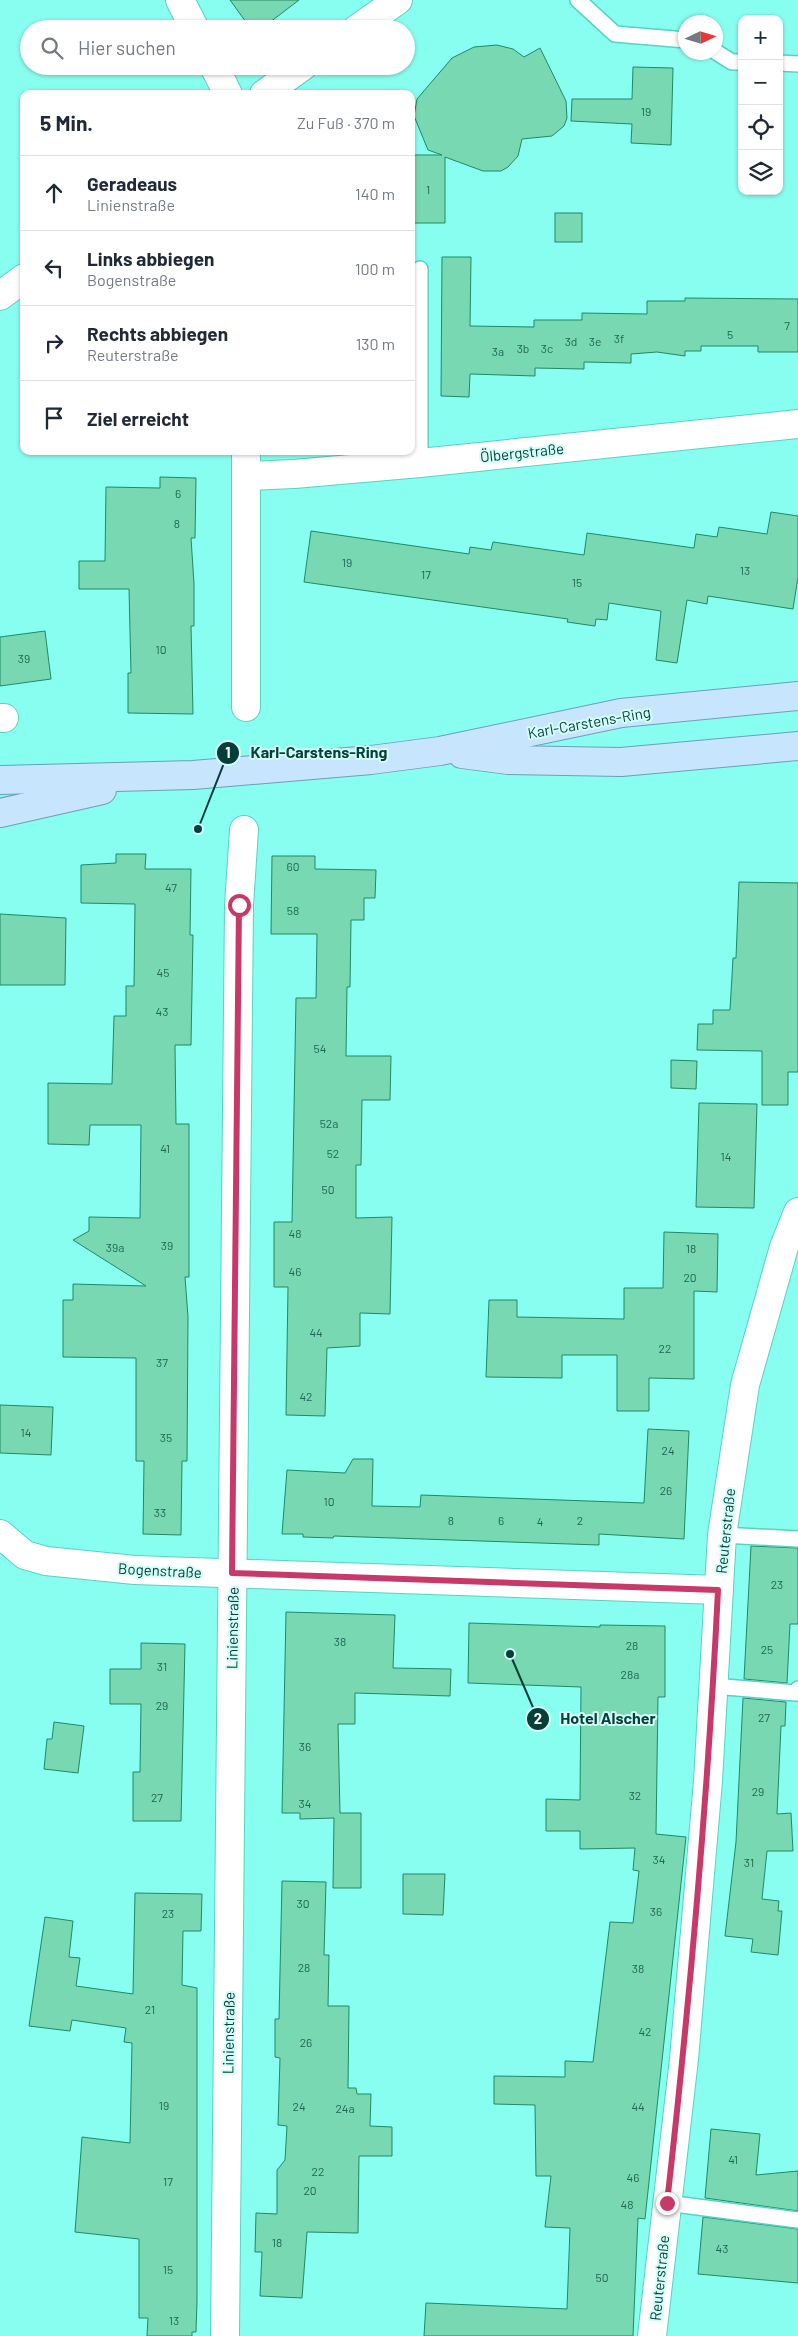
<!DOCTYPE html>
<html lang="de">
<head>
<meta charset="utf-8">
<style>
  :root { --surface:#fff; --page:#f2f2f3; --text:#1f2937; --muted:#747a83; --line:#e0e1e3 }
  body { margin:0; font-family:Barlow,sans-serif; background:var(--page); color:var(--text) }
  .controls { position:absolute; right:15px; top:15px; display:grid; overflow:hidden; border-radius:10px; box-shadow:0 1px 4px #0004 }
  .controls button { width:45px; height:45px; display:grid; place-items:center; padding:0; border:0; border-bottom:1px solid var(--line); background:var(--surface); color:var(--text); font:25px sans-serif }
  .compass { position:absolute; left:678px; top:15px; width:45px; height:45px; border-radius:50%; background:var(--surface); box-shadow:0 1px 4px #0004; rotate:86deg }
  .stop { position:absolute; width:15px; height:15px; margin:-11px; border:4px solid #c73a67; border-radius:50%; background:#fff }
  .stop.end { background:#c73a67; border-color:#fff; box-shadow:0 1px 5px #0008 }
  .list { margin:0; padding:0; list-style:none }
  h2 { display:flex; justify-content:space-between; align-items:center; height:65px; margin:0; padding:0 20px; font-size:21px }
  h2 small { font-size:16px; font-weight:400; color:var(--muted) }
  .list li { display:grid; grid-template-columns:32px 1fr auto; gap:15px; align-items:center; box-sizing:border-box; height:75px; padding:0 20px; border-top:1px solid var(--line) }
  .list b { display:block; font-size:19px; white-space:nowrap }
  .list p { margin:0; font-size:16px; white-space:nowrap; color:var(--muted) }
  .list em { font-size:16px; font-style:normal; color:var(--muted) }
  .icon { flex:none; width:28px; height:28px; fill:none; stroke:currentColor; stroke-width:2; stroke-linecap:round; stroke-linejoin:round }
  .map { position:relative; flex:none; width:798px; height:2336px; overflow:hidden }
  .search { position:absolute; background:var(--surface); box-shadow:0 1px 4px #0004; left:20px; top:20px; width:395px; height:55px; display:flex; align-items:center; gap:12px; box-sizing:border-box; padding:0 18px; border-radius:28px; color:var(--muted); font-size:19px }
  .panel { position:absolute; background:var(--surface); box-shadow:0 1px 4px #0004; left:20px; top:90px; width:395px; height:365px; border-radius:10px }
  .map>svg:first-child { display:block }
</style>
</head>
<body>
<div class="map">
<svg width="798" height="2336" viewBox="0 0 798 2336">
  <rect width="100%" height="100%" fill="#88fef0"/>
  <g fill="#77d8b1" stroke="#1e8a67">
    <polygon points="230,0 299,0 261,29 251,29"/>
    <polygon points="497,45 513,49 524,57 540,48 566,101 567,118 564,126 552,136 522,139 518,156 508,167 501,171 483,171 445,157 445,223 411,223 411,155 442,155 428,150 414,116 417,99 452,58 474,47"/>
    <polygon points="633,67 673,68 671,145 631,143 632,124 571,121 572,99 632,99"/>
    <rect x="555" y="213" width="27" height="29"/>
    <polygon points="442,257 471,257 470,326 534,327 534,320 582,320 582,313 647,314 647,301 685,301 685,298 798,299 798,352 758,352 758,346 701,346 701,351 685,351 685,356 657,352 631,354 631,363 584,362 584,369 535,368 535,376 470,374 469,397 441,396"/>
    <polygon points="160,477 196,478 195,538 191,538 194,584 194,626 191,626 193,714 128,713 128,673 131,673 129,589 79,589 79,561 105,561 106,487 160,488"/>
    <polygon points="771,512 798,516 798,577 793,609 708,596 707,604 687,600 677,663 656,660 661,611 609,603 607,620 596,619 595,626 567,622 568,619 304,582 311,531 469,554 470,547 491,550 493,542 584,555 587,533 694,548 696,534 717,537 719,527 767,534"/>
    <polygon points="45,631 51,679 0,686 0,637"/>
    <polygon points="116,854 146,854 145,869 191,869 190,935 193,935 191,1045 175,1045 176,1124 189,1124 189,1277 185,1277 188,1317 187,1461 182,1461 181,1535 143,1534 144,1461 136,1461 136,1358 63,1357 63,1300 73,1300 73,1284 146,1286 73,1240 89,1231 89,1217 140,1218 141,1125 90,1125 89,1145 48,1144 48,1083 112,1084 114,1016 126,1016 126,986 134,986 135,904 81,903 81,865 116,863"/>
    <polygon points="272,856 315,856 315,869 376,870 375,898 364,898 364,920 351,920 350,987 347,987 346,1056 391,1056 390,1100 362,1100 361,1165 356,1165 356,1218 392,1217 390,1314 360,1313 360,1346 327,1348 325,1416 286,1415 288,1287 274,1287 274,1222 292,1222 296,998 316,998 317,934 271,934"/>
    <polygon points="739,882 798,883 798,1072 788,1072 788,1105 762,1105 762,1051 697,1050 698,1024 713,1024 713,1010 730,1010 733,958 736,958"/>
    <polygon points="0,914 66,918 65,985 0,985"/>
    <polygon points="671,1060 697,1061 696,1089 671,1088"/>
    <polygon points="699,1103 757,1104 754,1208 696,1207"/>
    <polygon points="664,1232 718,1234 717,1292 694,1291 694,1379 649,1378 649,1411 617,1411 617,1355 562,1355 562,1378 486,1377 489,1300 517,1300 517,1317 624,1319 624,1288 663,1288"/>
    <polygon points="0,1405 53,1407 51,1455 0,1453"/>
    <polygon points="648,1429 689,1431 684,1539 599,1534 599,1545 334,1536 333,1538 303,1537 303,1534 282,1534 287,1470 345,1473 353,1459 373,1459 372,1506 420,1507 421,1495 644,1503"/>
    <polygon points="751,1546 798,1548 798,1624 790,1624 787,1683 744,1679"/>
    <polygon points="286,1612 395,1615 393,1668 451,1669 450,1696 355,1693 355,1724 338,1724 340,1813 361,1813 361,1888 333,1888 334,1818 300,1819 300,1813 282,1813"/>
    <polygon points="469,1623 600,1627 600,1625 665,1626 665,1697 658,1697 656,1834 686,1837 645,2219 638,2218 633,2336 424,2336 426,2303 567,2309 570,2228 545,2227 551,2176 536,2176 535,2105 494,2104 494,2076 565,2077 565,2061 593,2062 610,1922 633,1923 639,1871 633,1870 635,1848 580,1849 580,1831 546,1831 546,1799 580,1800 581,1687 468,1683"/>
    <polygon points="141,1643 185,1644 181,1821 133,1821 133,1772 140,1772 141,1704 110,1704 110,1669 141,1669"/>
    <polygon points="743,1698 786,1702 785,1726 781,1726 777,1814 791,1813 793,1851 767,1851 762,1899 779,1901 778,1911 782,1911 778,1955 751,1952 753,1939 725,1936 736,1842"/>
    <polygon points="54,1722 84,1726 78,1773 44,1769 47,1739 52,1739"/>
    <polygon points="403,1874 445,1874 443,1915 403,1914"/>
    <polygon points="282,1881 326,1882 324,1955 329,1955 328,2006 349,2006 348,2088 356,2088 357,2094 371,2094 370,2126 392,2127 392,2156 359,2156 358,2233 307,2232 302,2298 260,2296 262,2252 255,2252 256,2213 277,2214 277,2170 285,2160 287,2126 278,2125 280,2058 275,2057 275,2019 279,2019"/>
    <polygon points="135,1893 202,1894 201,1931 183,1931 182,1985 197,1988 197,2301 196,2332 192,2332 192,2336 147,2336 148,2318 139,2318 139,2239 75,2232 82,2137 130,2143 132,2043 124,2042 126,2028 72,2020 70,2031 29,2026 45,1917 73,1921 69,1957 80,1958 76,1986 133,1994"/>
    <polygon points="711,2129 760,2134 756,2175 798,2171 798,2211 705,2198"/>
    <polygon points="703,2217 798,2229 798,2283 698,2274"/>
  </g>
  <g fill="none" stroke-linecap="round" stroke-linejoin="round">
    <g stroke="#59d1c5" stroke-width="18">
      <g id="service">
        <polyline points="578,0 615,34 686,40"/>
        <polyline points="716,52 732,62 742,62"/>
        <polyline points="779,63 798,64"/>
        <polyline points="420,269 420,463"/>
        <polyline points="722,1535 798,1539"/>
        <polyline points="713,1686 796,1693 798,1689"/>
        <polyline points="667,2203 798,2220"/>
      </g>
    </g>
    <g stroke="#59d1c5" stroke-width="30">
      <g id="minor">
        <polyline points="180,0 195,29"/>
        <polyline points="357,29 398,0"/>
        <polyline points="214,66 228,94"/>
        <polyline points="264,94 303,66"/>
        <polyline points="0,296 24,278"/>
        <polyline points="246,451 246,707"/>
        <polyline points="246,476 294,474 420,463 798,424"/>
        <polyline points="0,718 4,718"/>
        <polyline points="0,1534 25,1555 46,1561 135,1570 719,1590"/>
        <polyline points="225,2336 239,905 244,830"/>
        <polyline points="652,2336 684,2059 708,1781 722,1535 745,1385 784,1247 798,1212"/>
      </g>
    </g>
    <g stroke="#6d9fb8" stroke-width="30">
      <g id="primary">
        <polyline points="462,754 508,760 621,762 798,746"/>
        <polyline points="0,780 193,775 371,760 440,751 621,713 798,696"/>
        <polyline points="0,813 102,790"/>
      </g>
    </g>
    <use href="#service" stroke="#fff" stroke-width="15"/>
    <use href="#minor" stroke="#fff" stroke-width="28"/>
    <use href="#primary" stroke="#c8e5fe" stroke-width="28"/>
  </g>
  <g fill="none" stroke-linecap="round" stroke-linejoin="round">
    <path stroke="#c73a67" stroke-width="6" d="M239,905L232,1573L718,1590C708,1795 690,1999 667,2203"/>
  </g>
  <g text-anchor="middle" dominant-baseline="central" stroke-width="4" stroke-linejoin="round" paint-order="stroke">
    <g font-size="12" fill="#226457">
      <text x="646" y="111">19</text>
      <text x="428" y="189">1</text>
      <text x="787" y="325">7</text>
      <text x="730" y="334">5</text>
      <text x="619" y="338">3f</text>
      <text x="571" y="341">3d</text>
      <text x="595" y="341">3e</text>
      <text x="523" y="348">3b</text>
      <text x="547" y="348">3c</text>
      <text x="498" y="351">3a</text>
      <text x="178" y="493">6</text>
      <text x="177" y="523">8</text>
      <text x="347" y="562">19</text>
      <text x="745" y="570">13</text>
      <text x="426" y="574">17</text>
      <text x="577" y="582">15</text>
      <text x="161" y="649">10</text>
      <text x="24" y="658">39</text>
      <text x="293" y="866">60</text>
      <text x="171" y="887">47</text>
      <text x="293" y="910">58</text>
      <text x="163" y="972">45</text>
      <text x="162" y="1011">43</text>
      <text x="320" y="1048">54</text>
      <text x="329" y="1123">52a</text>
      <text x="165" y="1148">41</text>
      <text x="333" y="1153">52</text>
      <text x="726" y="1156">14</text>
      <text x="328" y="1189">50</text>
      <text x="295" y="1233">48</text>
      <text x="167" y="1245">39</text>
      <text x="115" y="1247">39a</text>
      <text x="691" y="1248">18</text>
      <text x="295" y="1271">46</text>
      <text x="690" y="1277">20</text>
      <text x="316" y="1332">44</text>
      <text x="665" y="1348">22</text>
      <text x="162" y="1362">37</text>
      <text x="306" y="1396">42</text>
      <text x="26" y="1432">14</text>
      <text x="166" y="1437">35</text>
      <text x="668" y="1450">24</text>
      <text x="666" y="1490">26</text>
      <text x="329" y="1501">10</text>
      <text x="160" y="1512">33</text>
      <text x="451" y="1520">8</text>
      <text x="501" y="1520">6</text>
      <text x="580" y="1520">2</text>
      <text x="540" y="1521">4</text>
      <text x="777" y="1584">23</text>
      <text x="340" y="1641">38</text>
      <text x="632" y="1645">28</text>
      <text x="767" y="1649">25</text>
      <text x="162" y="1666">31</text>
      <text x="630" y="1674">28a</text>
      <text x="162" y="1705">29</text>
      <text x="764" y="1717">27</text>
      <text x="305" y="1746">36</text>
      <text x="758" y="1791">29</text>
      <text x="635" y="1795">32</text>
      <text x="157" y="1797">27</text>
      <text x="305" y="1803">34</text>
      <text x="659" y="1859">34</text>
      <text x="749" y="1862">31</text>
      <text x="303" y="1903">30</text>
      <text x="656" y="1911">36</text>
      <text x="168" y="1913">23</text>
      <text x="304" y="1967">28</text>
      <text x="638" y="1968">38</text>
      <text x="150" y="2009">21</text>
      <text x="645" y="2031">42</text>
      <text x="306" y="2042">26</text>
      <text x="164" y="2105">19</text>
      <text x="299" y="2106">24</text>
      <text x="638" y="2106">44</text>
      <text x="345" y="2108">24a</text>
      <text x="733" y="2159">41</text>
      <text x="318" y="2171">22</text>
      <text x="633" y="2177">46</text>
      <text x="168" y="2181">17</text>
      <text x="310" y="2190">20</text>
      <text x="627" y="2204">48</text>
      <text x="277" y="2242">18</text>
      <text x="722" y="2248">43</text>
      <text x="168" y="2269">15</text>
      <text x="602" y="2277">50</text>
      <text x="174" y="2320">13</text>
    </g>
    <g font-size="15" fill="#063e39" stroke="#d3fdf7">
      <text transform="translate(522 452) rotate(-6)">Ölbergstraße</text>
      <text transform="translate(589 722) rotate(-10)">Karl-Carstens-Ring</text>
      <text transform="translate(725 1531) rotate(-84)">Reuterstraße</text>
      <text transform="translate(160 1570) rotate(3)">Bogenstraße</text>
      <text transform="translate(232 1628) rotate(-89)">Linienstraße</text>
      <text transform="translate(228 2033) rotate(-89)">Linienstraße</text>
      <text transform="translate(659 2278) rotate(-84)">Reuterstraße</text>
    </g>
  </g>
  <path fill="none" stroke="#063e39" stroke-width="2" d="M198 829L228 753M510 1654L538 1719"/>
  <g fill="#063e39" stroke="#d3fdf7" stroke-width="2">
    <circle cx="198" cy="829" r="5"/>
    <circle cx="510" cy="1654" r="5"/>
    <circle cx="228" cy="753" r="12"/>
    <circle cx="538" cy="1719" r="12"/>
  </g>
  <g font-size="15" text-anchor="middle" font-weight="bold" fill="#fff">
    <text x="228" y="758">1</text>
    <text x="538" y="1724">2</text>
  </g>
  <g font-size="16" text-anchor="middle" font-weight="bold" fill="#063e39" stroke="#d3fdf7" stroke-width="4" stroke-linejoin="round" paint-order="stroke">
    <text x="319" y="758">Karl-Carstens-Ring</text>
    <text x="608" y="1724">Hotel Alscher</text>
  </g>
</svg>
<div class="controls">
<button>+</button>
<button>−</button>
<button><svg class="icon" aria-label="locate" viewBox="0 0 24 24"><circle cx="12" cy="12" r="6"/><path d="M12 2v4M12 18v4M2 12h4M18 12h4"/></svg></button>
<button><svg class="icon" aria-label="layers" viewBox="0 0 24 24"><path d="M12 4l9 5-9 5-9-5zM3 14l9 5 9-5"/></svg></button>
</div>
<svg class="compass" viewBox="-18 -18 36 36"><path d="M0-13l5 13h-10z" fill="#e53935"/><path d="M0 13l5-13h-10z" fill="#747a83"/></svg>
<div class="stop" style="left:239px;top:905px"></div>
<div class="stop end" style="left:667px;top:2203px"></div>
<div class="search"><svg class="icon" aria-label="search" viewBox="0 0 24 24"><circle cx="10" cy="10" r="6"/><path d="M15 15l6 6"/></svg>Hier suchen</div>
<section class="panel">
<h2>5 Min.<small>Zu Fuß · 370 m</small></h2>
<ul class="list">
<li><svg class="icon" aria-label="ahead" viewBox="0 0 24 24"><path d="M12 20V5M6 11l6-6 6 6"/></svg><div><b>Geradeaus</b><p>Linienstraße</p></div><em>140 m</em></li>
<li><svg class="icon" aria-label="left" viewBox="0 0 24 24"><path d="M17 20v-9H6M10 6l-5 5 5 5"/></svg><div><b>Links abbiegen</b><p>Bogenstraße</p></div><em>100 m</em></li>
<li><svg class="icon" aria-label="right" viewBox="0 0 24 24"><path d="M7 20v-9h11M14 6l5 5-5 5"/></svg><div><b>Rechts abbiegen</b><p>Reuterstraße</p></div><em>130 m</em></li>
<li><svg class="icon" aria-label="arrive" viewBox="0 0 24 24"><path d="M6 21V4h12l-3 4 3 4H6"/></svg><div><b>Ziel erreicht</b></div></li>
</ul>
</section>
</div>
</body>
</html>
